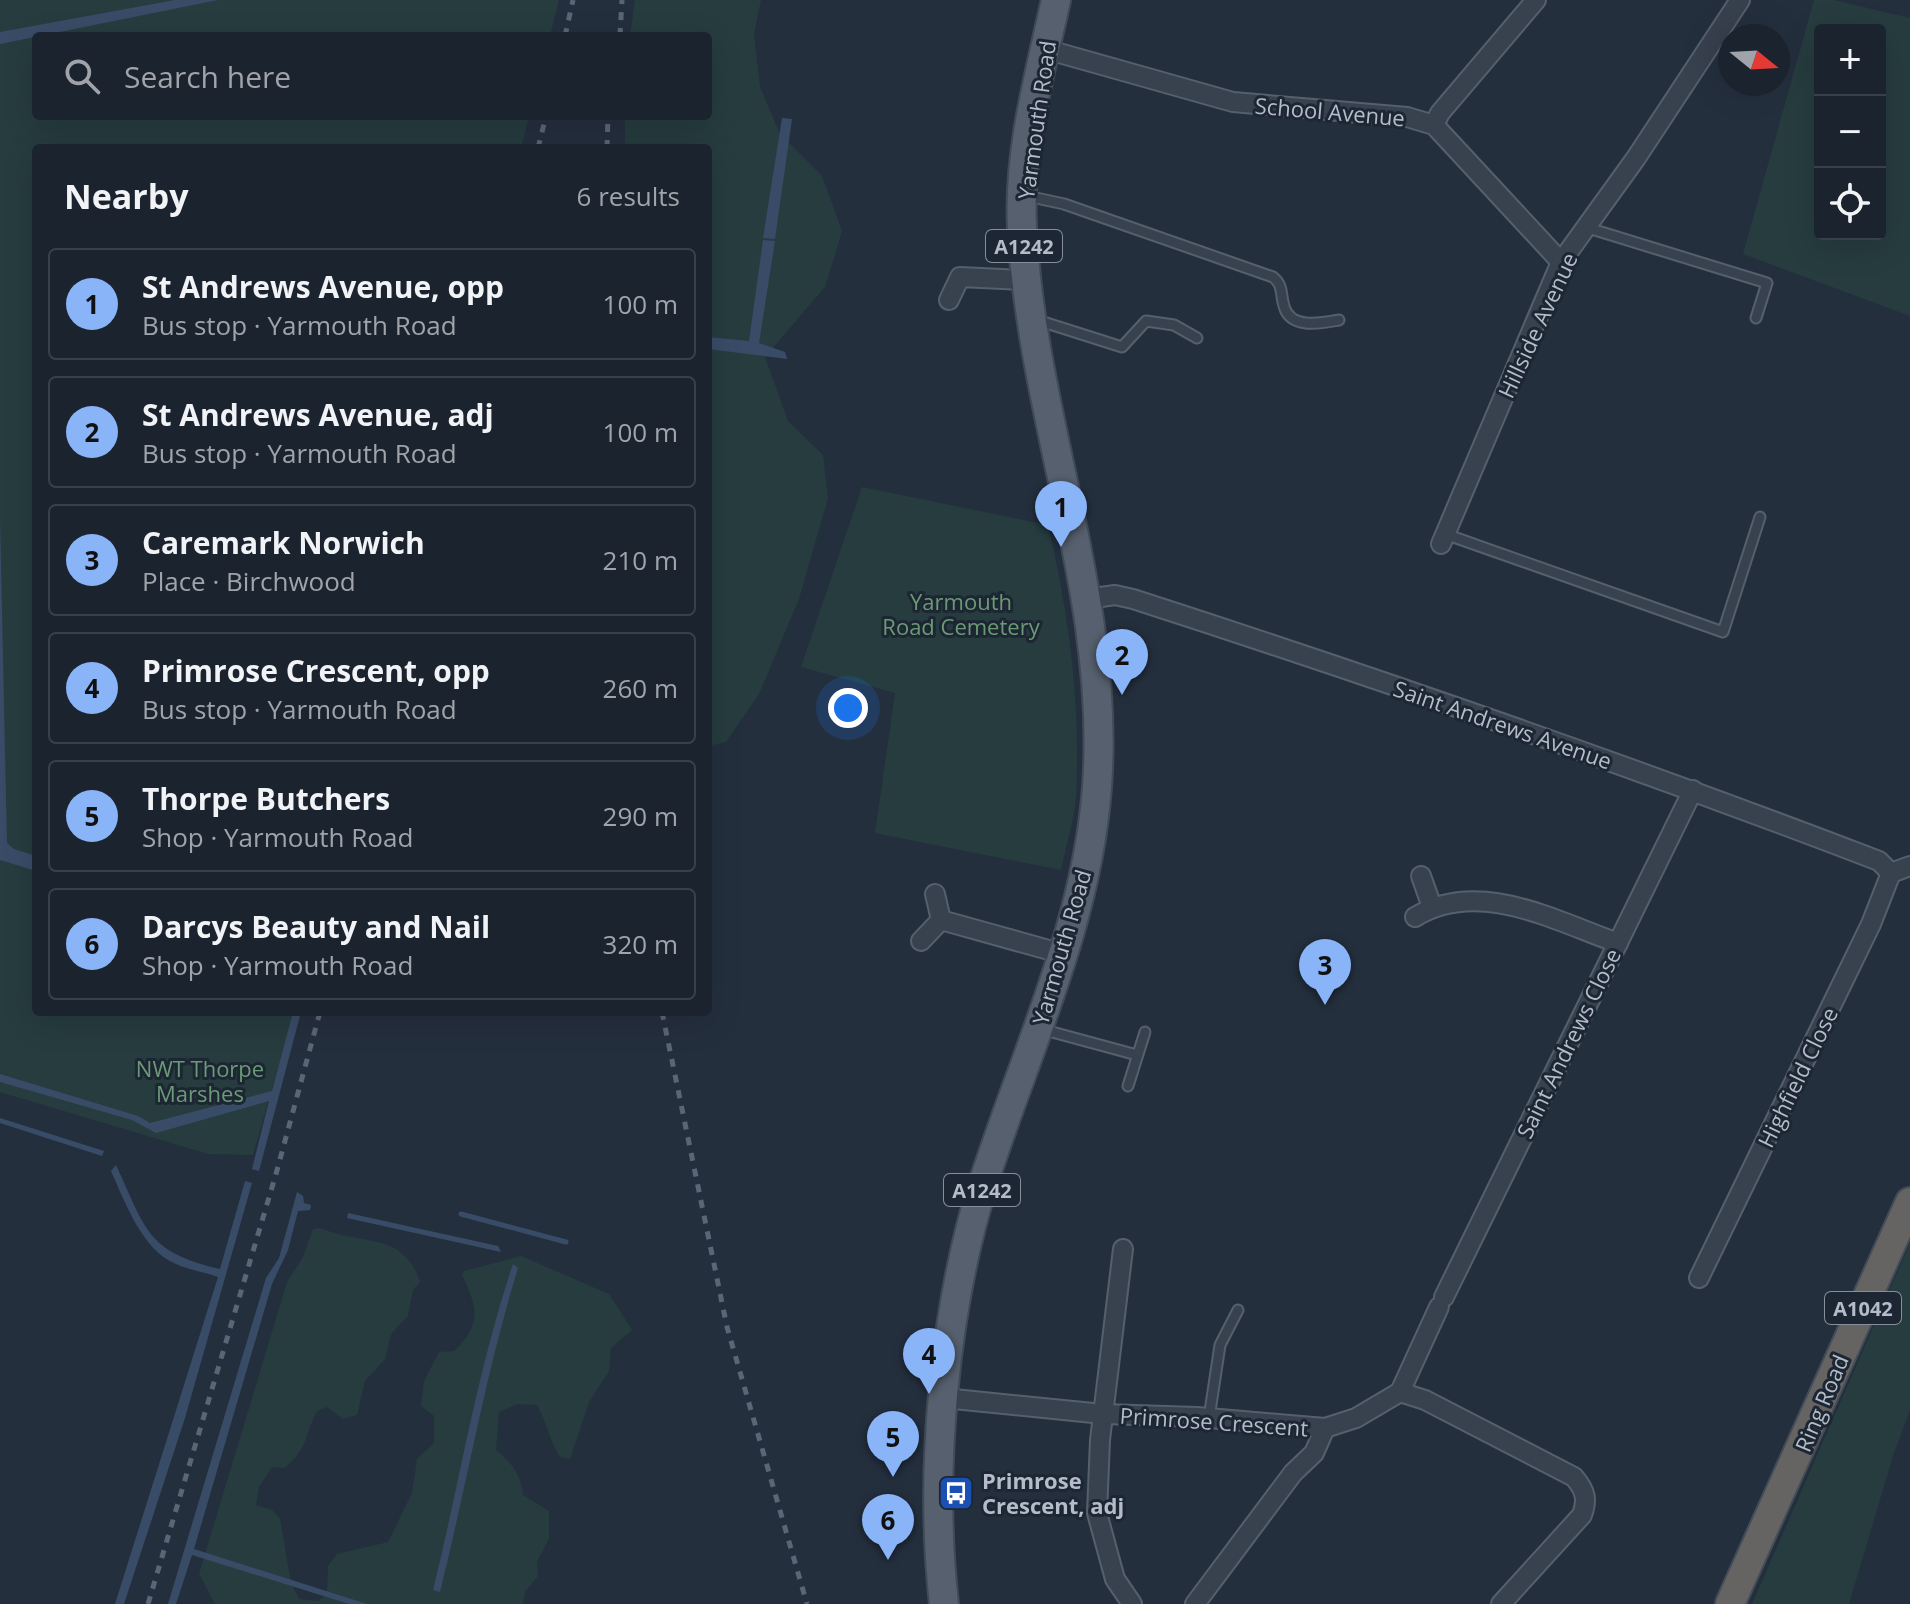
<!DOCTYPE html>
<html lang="en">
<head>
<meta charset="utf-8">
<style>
  :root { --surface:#1b232e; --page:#242b36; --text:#f1f3f6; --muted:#a0a4aa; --line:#39404a; --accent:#8ab4f8 }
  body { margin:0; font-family:"Open Sans",sans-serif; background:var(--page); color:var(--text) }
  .controls { position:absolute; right:24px; top:24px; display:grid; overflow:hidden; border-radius:8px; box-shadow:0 8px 32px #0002 }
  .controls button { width:72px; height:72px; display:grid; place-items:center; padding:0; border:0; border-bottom:2px solid var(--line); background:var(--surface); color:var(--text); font:40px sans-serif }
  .compass { position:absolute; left:1718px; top:24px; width:72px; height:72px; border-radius:50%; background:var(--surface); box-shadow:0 8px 32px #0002; rotate:108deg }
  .you { position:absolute; left:848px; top:708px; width:28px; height:28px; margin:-20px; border:6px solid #fff; border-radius:50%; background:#1a73e8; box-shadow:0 0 0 12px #1a73e833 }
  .badge { display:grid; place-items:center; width:52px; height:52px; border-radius:50%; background:var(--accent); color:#111; font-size:26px; font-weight:700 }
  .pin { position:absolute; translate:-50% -66px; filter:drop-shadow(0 2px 4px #0008) }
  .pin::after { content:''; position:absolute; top:42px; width:28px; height:24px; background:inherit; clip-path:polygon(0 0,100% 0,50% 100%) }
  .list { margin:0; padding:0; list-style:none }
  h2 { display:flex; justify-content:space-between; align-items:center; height:104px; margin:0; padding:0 32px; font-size:34px }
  h2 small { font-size:26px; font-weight:400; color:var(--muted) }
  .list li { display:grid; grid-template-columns:52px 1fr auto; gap:24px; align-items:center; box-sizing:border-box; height:112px; margin:0 16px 16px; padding:0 16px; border:2px solid var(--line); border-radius:8px }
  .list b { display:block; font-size:30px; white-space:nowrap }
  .list p { margin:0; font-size:26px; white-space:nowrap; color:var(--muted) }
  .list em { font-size:26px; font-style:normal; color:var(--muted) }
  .icon { flex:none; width:44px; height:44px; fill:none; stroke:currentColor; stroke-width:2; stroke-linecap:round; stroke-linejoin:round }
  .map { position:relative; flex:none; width:1910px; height:1604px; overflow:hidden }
  .search { position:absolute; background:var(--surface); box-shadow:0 8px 32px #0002; left:32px; top:32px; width:680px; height:88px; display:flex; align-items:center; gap:20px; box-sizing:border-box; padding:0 28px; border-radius:8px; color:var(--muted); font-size:30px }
  .panel { position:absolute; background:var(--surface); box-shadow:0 8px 32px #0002; left:32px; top:144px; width:680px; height:872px; border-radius:8px }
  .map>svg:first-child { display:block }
</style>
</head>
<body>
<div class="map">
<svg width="1910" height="1604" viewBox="0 0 1910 1604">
  <rect width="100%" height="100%" fill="#242f3e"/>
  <g fill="#263c3f" fill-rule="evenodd">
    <polygon points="0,0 559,0 550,36 36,36 36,116 529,116 521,148 36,148 36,1012 294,1012 253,1155 208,1154 0,1092"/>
    <polygon points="635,0 761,0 754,34 760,87 780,134 822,176 842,231 825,287 765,357 788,421 823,455 828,498 799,599 759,694 726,742 708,746 708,148 625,148 625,116 708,116 708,36 630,36"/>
    <path d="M1814,0H1834L1910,18V316L1743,254ZM1820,30H1880V234H1820Z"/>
    <path d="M862,487L1048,525C1069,614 1081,705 1076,797C1074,821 1066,846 1061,870L875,833L895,693L801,667Z"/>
    <path d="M320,1228C362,1246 404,1231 420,1282L413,1290L408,1316L391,1334L385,1359L365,1381L357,1415L343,1419L327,1407L317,1411C304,1436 308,1450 284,1468L272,1467L259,1487L256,1505L272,1510L280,1518L291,1583L299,1599L318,1601L327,1594L328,1566L337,1554L388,1542L412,1493L417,1459L434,1443V1416L421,1406L424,1381L439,1352L454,1351C483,1324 477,1306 462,1275L464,1271L521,1256L609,1294L632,1330L611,1348L609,1371L589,1402L570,1459L560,1457C550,1441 547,1423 537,1405L517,1404L499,1412L496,1450C511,1461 522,1476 523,1495L549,1511V1539L537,1561L538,1576L525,1592L523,1604H215L199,1574L287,1282L303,1257L313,1229Z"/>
    <polygon points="1910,1243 1910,1410 1893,1456 1849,1604 1752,1604"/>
  </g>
  <g fill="#394c67">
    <polygon points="175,0 218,0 0,44 0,32"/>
    <polygon points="782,118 792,119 775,239 763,238"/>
    <polygon points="763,240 775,241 759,343 785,352 787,359 708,349 708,337 749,341"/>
    <polygon points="0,518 7,843 14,849 36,856 36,871 0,860"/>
    <polygon points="293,1012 301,1012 259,1171 252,1169 269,1101 156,1133 132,1120 0,1082 0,1074 138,1116 150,1123 272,1091"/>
    <polygon points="0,1118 104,1151 102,1156 0,1123"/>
    <path d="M116,1165C146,1229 146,1252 220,1269L245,1181L252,1183L185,1418L124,1604H115L218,1277C205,1272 189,1270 176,1264C142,1250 125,1202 111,1171Z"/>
    <polygon points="297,1192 303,1196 304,1203 311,1205 310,1210 298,1211 288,1250 272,1284 194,1549 367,1604 349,1604 192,1555 176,1604 168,1604 266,1278 279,1258"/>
    <polygon points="348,1213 498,1246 501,1252 347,1218"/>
    <path d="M513,1264L518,1268C485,1375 467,1484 440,1592L433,1590C460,1481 477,1370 513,1264Z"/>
  </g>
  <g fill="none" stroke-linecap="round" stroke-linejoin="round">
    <polyline stroke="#394c67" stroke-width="5" points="461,1214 566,1242"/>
    <g stroke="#565f6c" stroke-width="13">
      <g id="service">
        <path d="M1027,196L1064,204L1273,277C1284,286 1280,294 1284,306C1290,330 1322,323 1339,320"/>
        <polyline points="1585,227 1767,283 1756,318"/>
        <polyline points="1037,320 1122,347 1146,321 1174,325 1197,338"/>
        <polyline points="1445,534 1723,632 1760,517"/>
        <polyline points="1041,1029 1137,1055"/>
        <polyline points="1128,1086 1145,1032"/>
        <polyline points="1209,1418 1220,1345 1238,1310"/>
      </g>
    </g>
    <g stroke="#565f6c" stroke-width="22">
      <g id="minor">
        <polyline points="1045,49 1233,102 1407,117 1434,125 1561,262"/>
        <polyline points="1434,125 1440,113 1536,0"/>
        <polyline points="949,300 960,277 1026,280"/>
        <polyline points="1441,544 1561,262 1636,158 1740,0"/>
        <path d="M1087,599L1115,595L1133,599C1384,680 1633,767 1879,861L1891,873L1910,866"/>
        <polyline points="1421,876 1432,907"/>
        <polyline points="935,894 941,920 1063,954"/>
        <path d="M1415,917C1479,878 1555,921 1618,943"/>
        <polyline points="921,941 941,920"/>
        <polyline points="1123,1249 1100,1440 1097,1513 1115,1579 1132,1604"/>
        <polyline points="1699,1278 1871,924 1891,873"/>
        <polyline points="1444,1297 1693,790"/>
        <polyline points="1400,1392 1439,1307"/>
        <path d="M944,1398L1103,1414L1197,1417L1325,1428L1356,1418L1400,1392L1425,1400L1574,1477C1585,1490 1588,1499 1582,1515L1501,1604"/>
        <polyline points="1195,1604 1293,1473 1314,1453 1325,1428"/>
      </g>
    </g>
    <g stroke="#414a57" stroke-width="32">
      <path id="primary" d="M944,1604C929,1472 944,1308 984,1181C1026,1051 1087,925 1097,787C1111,596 1031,416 1022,227C1018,152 1040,73 1056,0"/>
    </g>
    <g stroke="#434c59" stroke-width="32">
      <polyline id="trunk" points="1730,1604 1910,1202"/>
    </g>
    <use href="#service" stroke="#38414e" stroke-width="9"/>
    <use href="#minor" stroke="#38414e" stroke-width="18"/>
    <use href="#primary" stroke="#56606e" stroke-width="28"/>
    <use href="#trunk" stroke="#656462" stroke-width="28"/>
    <g stroke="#5a6575" stroke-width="5" stroke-dasharray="8 8" stroke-linecap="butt">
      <polyline points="565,36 573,0"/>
      <polyline points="620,36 622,0"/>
      <polyline points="538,148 546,116"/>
      <polyline points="607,148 608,116"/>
      <polyline points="662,1012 727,1327 807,1604"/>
      <polyline points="148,1604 276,1174 320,1012"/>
    </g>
  </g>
  <defs>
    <g id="bus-square" transform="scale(1.8)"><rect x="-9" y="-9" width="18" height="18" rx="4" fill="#1a4fb4" stroke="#1d2633"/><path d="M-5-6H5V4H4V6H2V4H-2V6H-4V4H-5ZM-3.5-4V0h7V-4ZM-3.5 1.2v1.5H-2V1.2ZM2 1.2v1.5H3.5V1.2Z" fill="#fff"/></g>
  </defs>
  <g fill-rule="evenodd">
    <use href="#bus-square" x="956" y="1493"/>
  </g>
  <g text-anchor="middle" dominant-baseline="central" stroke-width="6" stroke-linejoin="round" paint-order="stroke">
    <g fill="#1d2633" stroke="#878f9c" stroke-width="2">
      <rect x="986" y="230" width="76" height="32" rx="6"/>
      <rect x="944" y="1174" width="76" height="32" rx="6"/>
      <rect x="1825" y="1292" width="76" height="32" rx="6"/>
    </g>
    <g font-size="20" font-weight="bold" fill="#b4bcc9">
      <text x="1024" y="246">A1242</text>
      <text x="982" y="1190">A1242</text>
      <text x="1863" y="1308">A1042</text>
    </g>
    <g font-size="22" fill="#b4bcc9" stroke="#1d2633">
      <text transform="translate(1330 111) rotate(5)">School Avenue</text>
      <text transform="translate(1036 120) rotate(-82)">Yarmouth Road</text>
      <text transform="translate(1537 325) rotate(-65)">Hillside Avenue</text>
      <text transform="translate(1503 724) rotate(19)">Saint Andrews Avenue</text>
      <text transform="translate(1061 947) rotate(-74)">Yarmouth Road</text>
      <text transform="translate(1568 1043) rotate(-64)">Saint Andrews Close</text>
      <text transform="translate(1797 1077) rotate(-64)">Highfield Close</text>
      <text transform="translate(1821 1403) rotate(-67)">Ring Road</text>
      <text transform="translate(1214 1421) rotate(4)">Primrose Crescent</text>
    </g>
    <g font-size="22" fill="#6b9a76" stroke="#1d2633">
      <text x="961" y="601">Yarmouth<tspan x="961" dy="25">Road Cemetery</tspan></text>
      <text x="200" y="1068">NWT Thorpe<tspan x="200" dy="25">Marshes</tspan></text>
    </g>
    <g font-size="22" font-weight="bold" fill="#b4bcc9" stroke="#1d2633" text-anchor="start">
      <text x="982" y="1480">Primrose<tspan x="982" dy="25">Crescent, adj</tspan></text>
    </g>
  </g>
</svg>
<div class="controls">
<button>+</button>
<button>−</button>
<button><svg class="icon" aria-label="locate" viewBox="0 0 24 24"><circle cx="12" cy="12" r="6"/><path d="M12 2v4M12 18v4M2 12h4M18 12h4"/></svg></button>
</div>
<svg class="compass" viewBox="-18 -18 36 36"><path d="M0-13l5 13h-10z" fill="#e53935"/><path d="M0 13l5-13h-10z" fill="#a0a4aa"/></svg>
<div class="you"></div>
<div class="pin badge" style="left:1061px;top:547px">1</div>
<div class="pin badge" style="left:1122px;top:695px">2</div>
<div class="pin badge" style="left:1325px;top:1005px">3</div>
<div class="pin badge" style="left:929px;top:1394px">4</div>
<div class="pin badge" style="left:893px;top:1477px">5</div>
<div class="pin badge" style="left:888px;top:1560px">6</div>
<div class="search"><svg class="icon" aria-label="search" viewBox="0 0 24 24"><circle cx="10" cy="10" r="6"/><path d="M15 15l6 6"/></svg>Search here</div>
<section class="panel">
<h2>Nearby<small>6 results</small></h2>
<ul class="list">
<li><span class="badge">1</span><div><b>St Andrews Avenue, opp</b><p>Bus stop · Yarmouth Road</p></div><em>100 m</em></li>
<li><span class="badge">2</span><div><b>St Andrews Avenue, adj</b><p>Bus stop · Yarmouth Road</p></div><em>100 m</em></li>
<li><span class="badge">3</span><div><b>Caremark Norwich</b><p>Place · Birchwood</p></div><em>210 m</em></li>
<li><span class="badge">4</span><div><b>Primrose Crescent, opp</b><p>Bus stop · Yarmouth Road</p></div><em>260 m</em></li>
<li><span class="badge">5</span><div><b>Thorpe Butchers</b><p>Shop · Yarmouth Road</p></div><em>290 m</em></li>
<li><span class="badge">6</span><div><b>Darcys Beauty and Nail</b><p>Shop · Yarmouth Road</p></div><em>320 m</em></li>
</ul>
</section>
</div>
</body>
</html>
